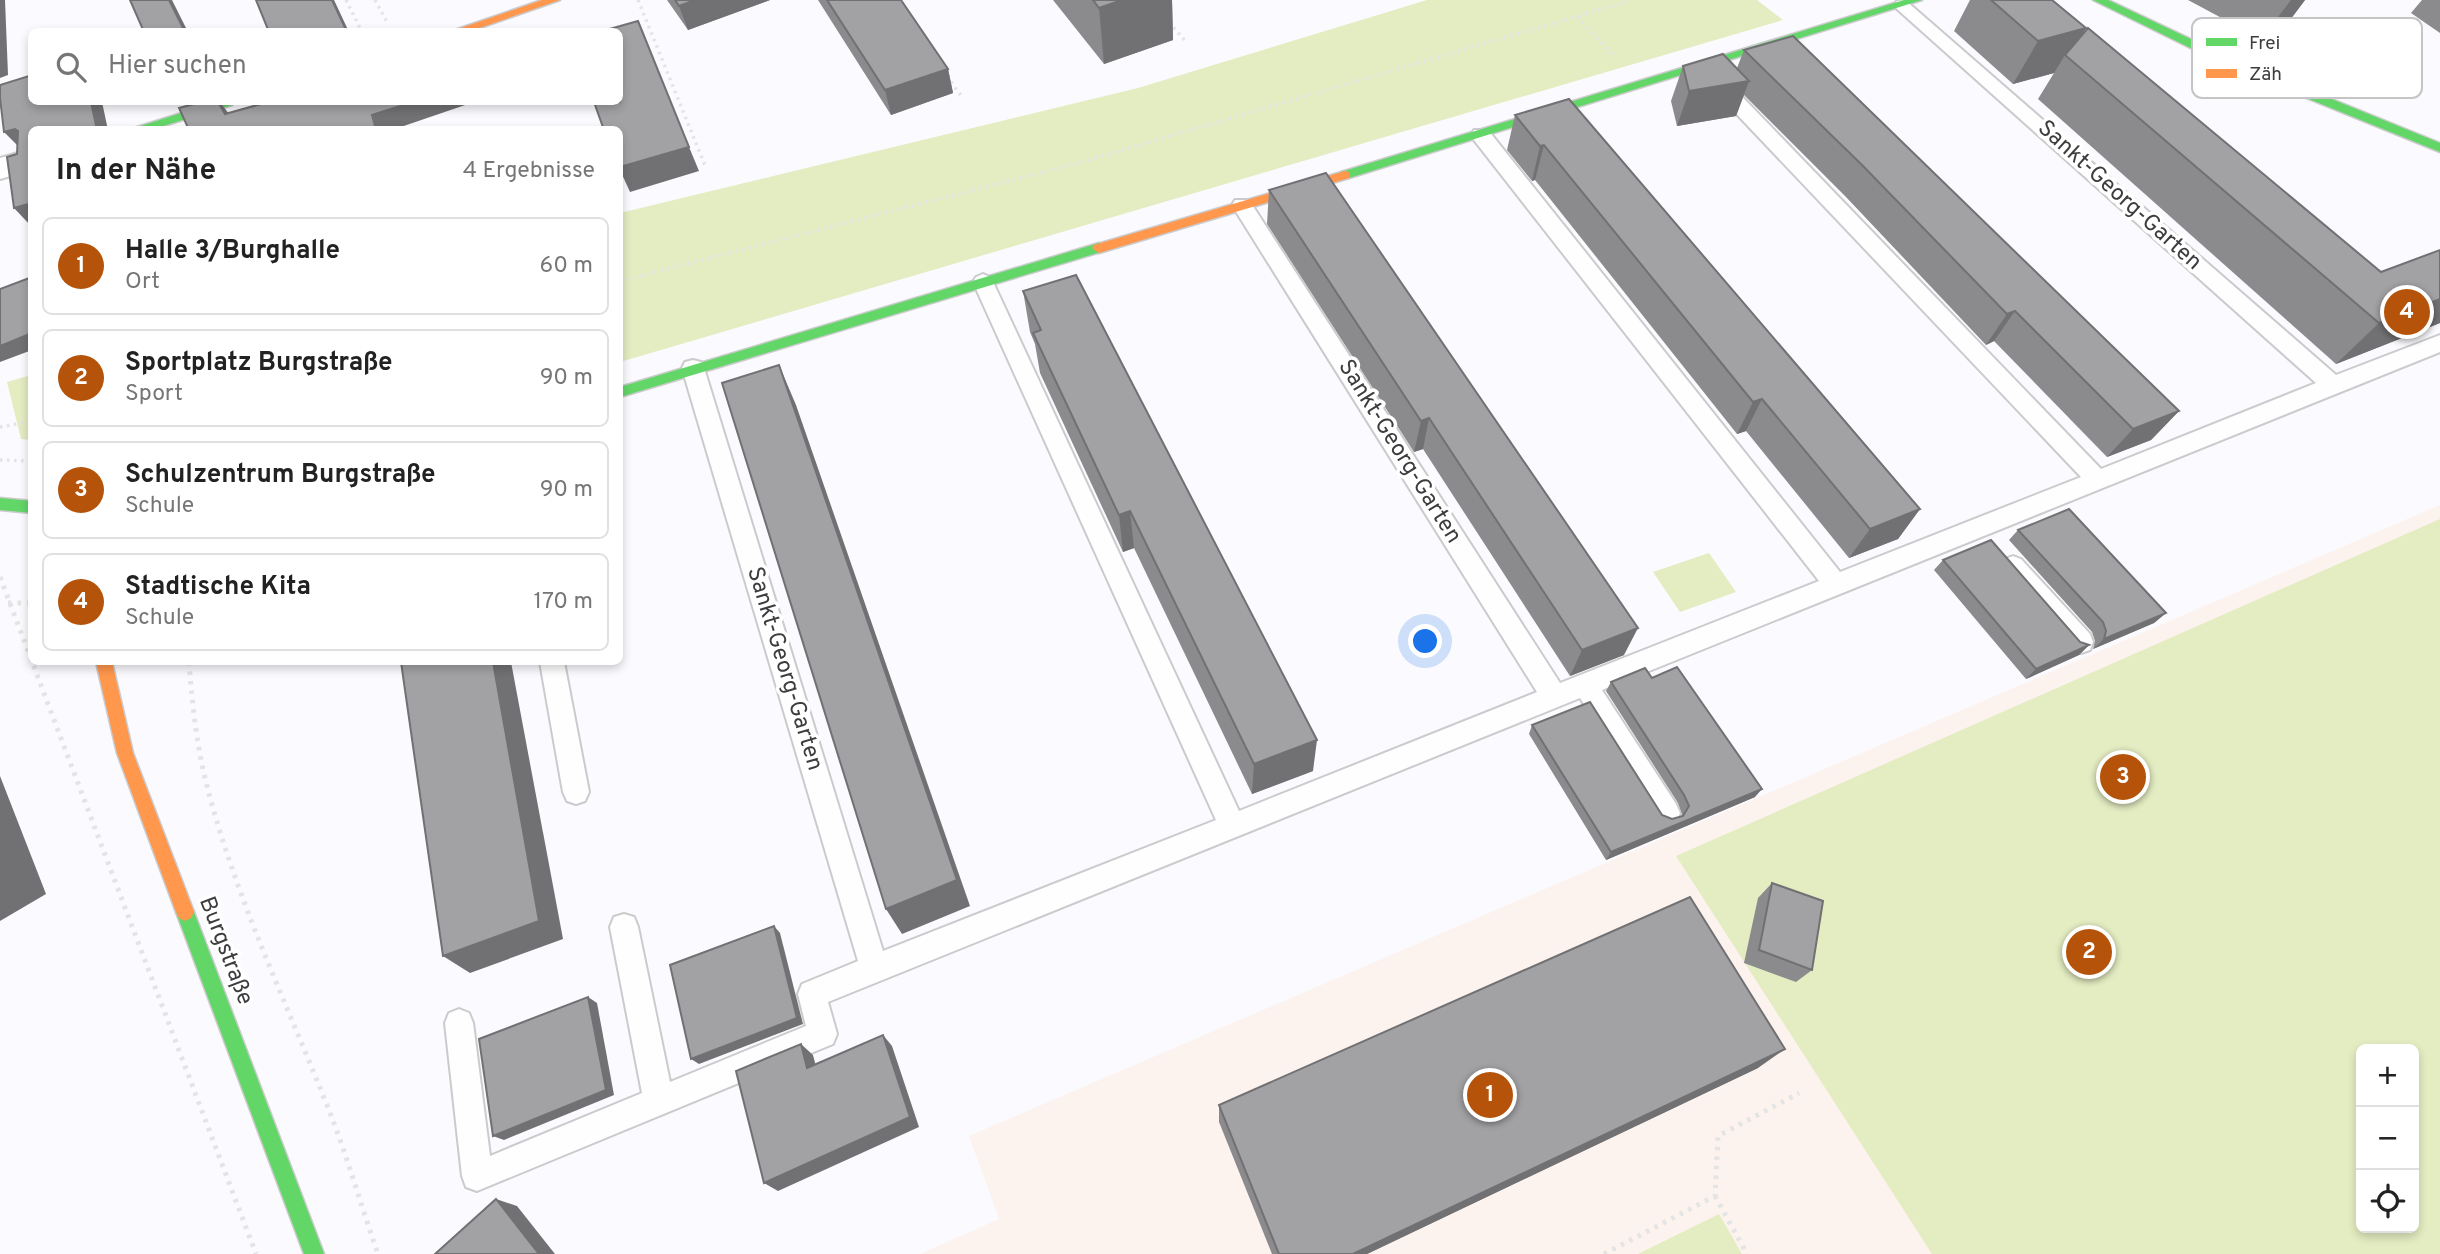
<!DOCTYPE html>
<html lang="de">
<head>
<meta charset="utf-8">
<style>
  :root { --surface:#fff; --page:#f2f2f2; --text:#222; --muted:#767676; --line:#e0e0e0; --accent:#b45309 }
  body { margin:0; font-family:Overpass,sans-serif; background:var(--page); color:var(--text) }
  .controls { position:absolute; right:21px; bottom:21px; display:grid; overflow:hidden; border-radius:10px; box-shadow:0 4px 10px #0003 }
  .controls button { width:63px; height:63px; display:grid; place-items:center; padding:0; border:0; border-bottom:2px solid var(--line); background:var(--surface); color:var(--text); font:35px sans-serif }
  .you { position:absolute; left:1426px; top:642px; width:24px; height:24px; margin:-18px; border:5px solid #fff; border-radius:50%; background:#1a73e8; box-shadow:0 0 0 10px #1a73e833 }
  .badge { display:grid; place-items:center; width:46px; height:46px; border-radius:50%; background:var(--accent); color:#fff; font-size:23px; font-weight:700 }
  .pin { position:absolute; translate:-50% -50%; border:4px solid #fff; box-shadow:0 2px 7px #0006 }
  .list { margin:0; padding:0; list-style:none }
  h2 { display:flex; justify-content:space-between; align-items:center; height:91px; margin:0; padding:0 28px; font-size:30px }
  h2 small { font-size:23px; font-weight:400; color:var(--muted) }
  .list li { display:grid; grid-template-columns:46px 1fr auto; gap:21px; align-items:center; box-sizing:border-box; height:98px; margin:0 14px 14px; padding:0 14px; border:2px solid var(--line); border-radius:10px }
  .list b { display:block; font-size:26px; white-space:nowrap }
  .list p { margin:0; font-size:23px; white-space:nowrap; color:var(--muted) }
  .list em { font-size:23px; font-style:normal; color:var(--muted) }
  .icon { flex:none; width:38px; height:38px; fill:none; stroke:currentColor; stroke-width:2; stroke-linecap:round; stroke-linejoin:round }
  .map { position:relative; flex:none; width:2440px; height:1254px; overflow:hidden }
  .search { position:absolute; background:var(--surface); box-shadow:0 4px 10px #0003; left:28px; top:28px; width:595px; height:77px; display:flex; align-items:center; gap:18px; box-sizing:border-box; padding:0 24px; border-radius:10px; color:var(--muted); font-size:26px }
  .panel { position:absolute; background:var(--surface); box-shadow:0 4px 10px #0003; left:28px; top:126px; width:595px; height:539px; border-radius:10px }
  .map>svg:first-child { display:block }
</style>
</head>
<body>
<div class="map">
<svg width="2440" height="1254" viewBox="0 0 2440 1254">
  <rect width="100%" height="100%" fill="#fbfafe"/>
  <path fill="#fcf3ee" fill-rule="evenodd" d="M2440,505V1254H920L999,1219L969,1136ZM2361,1049H2414V1228H2361Z"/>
  <g fill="#e4ecc2" fill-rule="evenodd">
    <polygon points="1427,0 1757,0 1783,20 620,362 620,213 1138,88"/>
    <polygon points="31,375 32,375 31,440 21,439 7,382"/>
    <path d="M2440,519V1254H1932L1676,856ZM2361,1049H2414V1228H2361Z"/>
    <polygon points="1709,553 1736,592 1680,612 1653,572"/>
    <polygon points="1719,1214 1742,1254 1638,1254"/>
  </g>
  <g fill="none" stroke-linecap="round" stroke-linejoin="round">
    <g stroke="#cbcbcd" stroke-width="4">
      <g id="lane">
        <polygon points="1905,0 2336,375 2440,335 2440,352 1602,690 1676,804 1680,813 1676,822 1667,825 1658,822 1580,698 828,1002 837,1034 833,1044 477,1191 466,1187 462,1176 445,1023 449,1013 459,1009 469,1013 473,1023 490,1156 642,1093 610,927 614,917 624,914 634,917 638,927 670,1082 806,1026 798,994 802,984 858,961 682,368 685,362 693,360 701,362 704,368 883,951 1216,820 973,282 976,277 983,274 990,277 993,282 1239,811 1537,692 1235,210 1232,205 1235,200 1249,200 1560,683 1819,581 1474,140 1471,135 1474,130 1488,130 1840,572 2081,477 1710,86 1708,82 1710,78 1724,78 2101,469 2316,383 1897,9 1894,5 1897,1"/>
        <polygon points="2013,556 2021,559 2090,634 2093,642 2090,650 2081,653 2072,650 2005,573 2001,566 2005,559"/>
        <polygon points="540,662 564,662 589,792 585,801 576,804 567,801 563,792"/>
      </g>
    </g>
    <g stroke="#cbcbcd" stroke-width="4">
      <polygon id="street" points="32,149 32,170 0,179 0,158"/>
    </g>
    <g stroke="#cbcbcd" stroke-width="3">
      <g id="fast">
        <polygon points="1904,0 1922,0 1349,178 1341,178 1339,175 1341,172"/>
        <polygon points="2093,0 2108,0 2233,59 2440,143 2440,152 2225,65"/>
        <polygon points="216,102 234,102 232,105 150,130 128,130"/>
        <polygon points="1099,243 1106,248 1104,251 620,397 620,387"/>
        <polygon points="0,498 32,501 32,513 0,510"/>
        <polygon points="185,903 191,906 194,912 324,1254 304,1254 176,912 179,906"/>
      </g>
    </g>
    <g stroke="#cbcbcd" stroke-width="3">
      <g id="slow">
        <polygon points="542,0 560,0 468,32 449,32"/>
        <polygon points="1345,171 1349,172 1349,178 1099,253 1092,248 1094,245"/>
        <polygon points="96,662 112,662 133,753 194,912 191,918 185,921 179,918 176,912 117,753"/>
      </g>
    </g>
    <g stroke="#e4e4e4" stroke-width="3.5" stroke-dasharray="2.5 4.5" stroke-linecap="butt">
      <polyline points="346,0 362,32"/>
      <polyline points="375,0 388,24"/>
      <polyline points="638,0 706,168"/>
      <polyline points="1577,17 1614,56"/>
      <polyline points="1169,22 1187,43"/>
      <polyline points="947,76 962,97"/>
      <polyline points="620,281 1082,162 1632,0"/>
      <polyline points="0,427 32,421"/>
      <polyline points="0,460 32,461"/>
    </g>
    <g stroke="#e4e4e4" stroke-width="5" stroke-dasharray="3.5 6" stroke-linecap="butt">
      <polyline points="0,577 256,1254"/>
      <polyline points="8,603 32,603"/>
      <path d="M189,662C192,701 196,740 205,778C234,896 288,1005 332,1118C349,1162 362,1209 378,1254"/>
      <polyline points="1715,1196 1747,1254"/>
      <polyline points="1604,1254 1715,1196 1718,1136 1799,1093"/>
    </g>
    <use href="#lane" fill="#fefeff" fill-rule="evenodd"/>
    <use href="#street" fill="#fefeff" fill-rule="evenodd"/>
    <use href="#fast" fill="#63d668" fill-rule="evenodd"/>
    <use href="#slow" fill="#ff974d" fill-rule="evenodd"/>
  </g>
  <g fill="#8b8a8d">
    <polygon points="667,0 770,0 688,30"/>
    <polygon points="818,0 901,0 948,69 953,93 891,115"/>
    <polygon points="1053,0 1172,0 1173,40 1104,64"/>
    <polygon points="1970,0 2052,0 2086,28 2081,37 2381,272 2440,250 2440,323 2336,364 2038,99 2054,73 2013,84 1954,31"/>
    <polygon points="2188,0 2305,0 2290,20 2261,39"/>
    <polygon points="2422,0 2440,0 2440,33 2411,13"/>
    <polygon points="1744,50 2179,411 2151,440 2107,457 1994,341 1986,345 1846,197 1744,95 1736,116 1677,126 1671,101 1683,66 1737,68"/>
    <polygon points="1515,115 1920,509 1898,539 1849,558 1746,431 1737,434 1535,180 1532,181 1507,150"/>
    <polygon points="1269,190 1624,655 1570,676 1423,449 1414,452 1267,224"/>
    <polygon points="1023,291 1313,771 1252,794 1134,548 1123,552 1040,373 1035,344 1030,332"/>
    <polygon points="2018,530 2166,613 2154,623 2093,649 2095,641 2092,632 2009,540"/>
    <polygon points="1943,560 2080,642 2089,645 2079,655 2026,679 1934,570"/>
    <polygon points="1652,678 1755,797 1606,860 1529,734 1532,725 1662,815 1672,819 1681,817 1682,814 1678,803 1606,691 1611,682"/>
    <polygon points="1772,883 1812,970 1796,982 1744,963 1758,898"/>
    <polygon points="1758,1068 1367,1254 1272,1254 1219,1122 1219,1105"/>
  </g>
  <g fill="#717173">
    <polygon points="0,0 5,0 8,75 0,78"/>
    <polygon points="169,0 172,0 188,32 185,32"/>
    <polygon points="332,0 334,0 349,32 347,32"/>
    <polygon points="695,0 770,0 688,30 679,6"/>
    <polygon points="1122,0 1172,0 1173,40 1104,64 1099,8"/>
    <polygon points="2291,0 2305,0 2290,20 2261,39"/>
    <polygon points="2086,28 2068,58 2065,55 2054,73 2013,84 2038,41"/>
    <polygon points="948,69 953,93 891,115 885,90"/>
    <polygon points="1749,81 1736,116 1677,126 1689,91"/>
    <polygon points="91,102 102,102 108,130 97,130"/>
    <polygon points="218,102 220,102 229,114 225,114"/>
    <polygon points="413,102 474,102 392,130 376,130 372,115"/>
    <polygon points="15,129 31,146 21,149 4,132"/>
    <polygon points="1544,145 1535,180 1532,181 1540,146"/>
    <polygon points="689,147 699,171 630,192 620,170 620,167"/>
    <polygon points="32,203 32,226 31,226 14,208"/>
    <polygon points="2440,299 2440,323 2336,364 2379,323"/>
    <polygon points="2015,311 1994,341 1986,345 2007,314"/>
    <polygon points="32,333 32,350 0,362 0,346"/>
    <polygon points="779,365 796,405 970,906 902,934 886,909"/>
    <polygon points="1762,399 1746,431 1737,434 1753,402"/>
    <polygon points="2179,411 2151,440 2107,457 2133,429"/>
    <polygon points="1429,418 1423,449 1414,452 1421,421"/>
    <polygon points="1920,509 1898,539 1849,558 1870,529"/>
    <polygon points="1130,511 1134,548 1123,552 1119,515"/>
    <polygon points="2166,613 2154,623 2093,649 2104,639"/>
    <polygon points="1638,628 1624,655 1570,676 1582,650"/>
    <polygon points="2089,645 2079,655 2026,679 2036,669"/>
    <polygon points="493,662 511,662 563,939 470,973 443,956"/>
    <polygon points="1317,740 1313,771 1252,794 1254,764"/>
    <polygon points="0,776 46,894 0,921"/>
    <polygon points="1762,789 1755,797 1606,860 1611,852"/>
    <polygon points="774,926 780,933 803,1024 699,1064 691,1059"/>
    <polygon points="588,997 597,1003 614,1095 504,1140 493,1136"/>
    <polygon points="883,1035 892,1046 919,1127 778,1191 764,1183"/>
    <polygon points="801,1044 813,1055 819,1078 807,1068"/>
    <polygon points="1785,1049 1758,1068 1367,1254 1353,1254"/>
    <polygon points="496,1199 517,1206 555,1254 539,1254"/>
  </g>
  <g fill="#a2a1a4" stroke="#717173" stroke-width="2">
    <polygon points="130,0 169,0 185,32 144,32"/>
    <polygon points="256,0 332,0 347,32 269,32"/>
    <polygon points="675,0 695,0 679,6"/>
    <polygon points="827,0 901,0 948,69 885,90"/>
    <polygon points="1093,0 1122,0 1099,8"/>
    <polygon points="1991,0 2052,0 2086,28 2038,41"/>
    <polygon points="638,21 689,147 620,167 620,130 604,130 594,102 620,102 620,32 599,32"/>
    <polygon points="2088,28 2381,272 2440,250 2440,299 2379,323 2065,55"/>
    <polygon points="1793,36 2179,411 2133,429 2015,311 2007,314 1862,165 1744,50"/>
    <polygon points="1723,54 1749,81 1689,91 1683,66"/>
    <polygon points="32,75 32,102 91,102 97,130 32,130 32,203 14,208 7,157 17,154 18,131 15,129 4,132 0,98 0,85"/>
    <polygon points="1569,99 1920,509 1870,529 1762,399 1753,402 1544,145 1540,146 1515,115"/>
    <polygon points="202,102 218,102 225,114 268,102 413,102 372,115 376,130 189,130 179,108"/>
    <polygon points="1326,173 1638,628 1582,650 1429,418 1421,421 1269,190"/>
    <polygon points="1076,275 1317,740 1254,764 1130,511 1119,515 1033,333 1041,330 1023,291"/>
    <polygon points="32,277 32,333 0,346 0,289"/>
    <polygon points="779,365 957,880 886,909 722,383"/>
    <polygon points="2069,509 2166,613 2104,639 2106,631 2103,622 2018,530"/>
    <polygon points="1991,540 2080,642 2089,645 2036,669 1943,560"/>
    <polygon points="401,662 493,662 539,921 443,956"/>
    <polygon points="1677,667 1762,789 1611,852 1532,725 1590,702 1662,815 1672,819 1683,816 1689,806 1684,795 1611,682 1645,668 1652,678"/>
    <polygon points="1772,883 1823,901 1812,970 1759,950"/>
    <polygon points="1690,897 1785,1049 1353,1254 1279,1254 1219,1105"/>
    <polygon points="774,926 797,1018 691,1059 670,965"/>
    <polygon points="588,997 606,1090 493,1136 479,1039"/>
    <polygon points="883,1035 910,1117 764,1183 736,1071 801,1044 807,1068"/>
    <polygon points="496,1199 539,1254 435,1254"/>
  </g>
  <g text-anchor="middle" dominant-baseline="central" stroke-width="7" stroke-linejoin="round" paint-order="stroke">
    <g font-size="23" fill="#3d3d3f" stroke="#fff">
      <text transform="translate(2119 196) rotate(42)">Sankt-Georg-Garten</text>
      <text transform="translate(1399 452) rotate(58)">Sankt-Georg-Garten</text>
      <text transform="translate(784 669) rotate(73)">Sankt-Georg-Garten</text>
      <text transform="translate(225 951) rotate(69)">Burgstraße</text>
    </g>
  </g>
  <rect x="2192" y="18" width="230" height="80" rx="10" fill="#fff" stroke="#c5c5c5" stroke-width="2"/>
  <rect x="2206" y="38" width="31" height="8" fill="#63d668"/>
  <rect x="2206" y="69" width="31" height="9" fill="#ff974d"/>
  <g font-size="19" fill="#3d3d3f">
    <text x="2249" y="49">Frei</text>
    <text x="2249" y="80">Zäh</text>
  </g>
</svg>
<div class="controls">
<button>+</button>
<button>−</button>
<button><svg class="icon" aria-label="locate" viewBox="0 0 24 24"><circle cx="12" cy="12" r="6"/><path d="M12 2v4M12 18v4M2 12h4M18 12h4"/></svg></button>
</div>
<div class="you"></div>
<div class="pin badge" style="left:1490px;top:1095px">1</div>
<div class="pin badge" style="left:2089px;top:952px">2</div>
<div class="pin badge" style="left:2123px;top:777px">3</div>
<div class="pin badge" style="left:2407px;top:312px">4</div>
<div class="search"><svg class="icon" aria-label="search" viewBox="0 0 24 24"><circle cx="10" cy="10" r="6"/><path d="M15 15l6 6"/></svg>Hier suchen</div>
<section class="panel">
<h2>In der Nähe<small>4 Ergebnisse</small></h2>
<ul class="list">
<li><span class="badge">1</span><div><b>Halle 3/Burghalle</b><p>Ort</p></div><em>60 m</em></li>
<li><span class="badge">2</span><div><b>Sportplatz Burgstraße</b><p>Sport</p></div><em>90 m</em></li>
<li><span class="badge">3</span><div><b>Schulzentrum Burgstraße</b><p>Schule</p></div><em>90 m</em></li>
<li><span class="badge">4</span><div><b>Stadtische Kita</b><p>Schule</p></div><em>170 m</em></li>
</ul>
</section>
</div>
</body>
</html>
